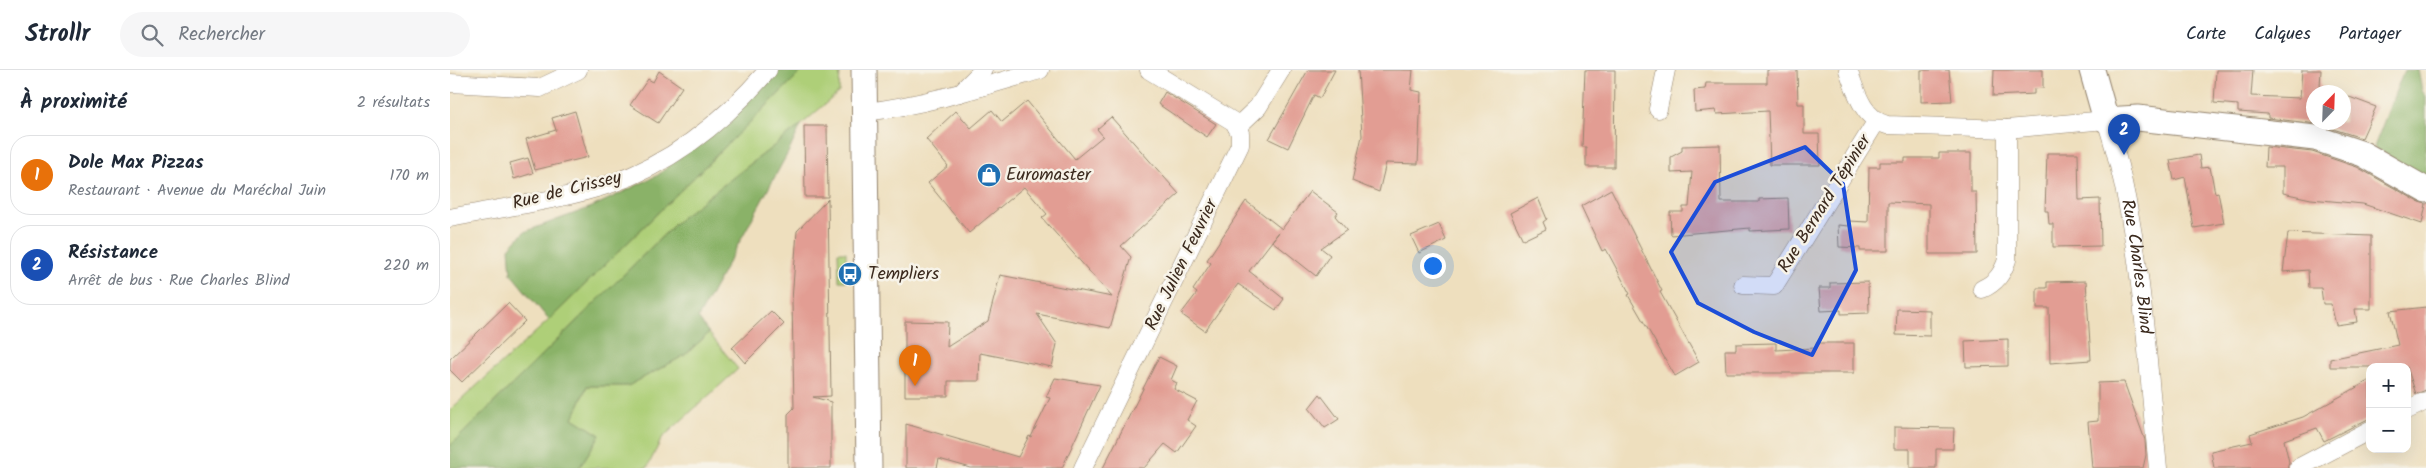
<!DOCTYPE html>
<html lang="fr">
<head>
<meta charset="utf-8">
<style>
  :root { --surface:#fff; --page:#f6f6f7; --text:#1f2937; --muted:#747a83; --line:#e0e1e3; --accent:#111827 }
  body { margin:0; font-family:Kalam,sans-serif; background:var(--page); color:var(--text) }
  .controls { position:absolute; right:15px; bottom:15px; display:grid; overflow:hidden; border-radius:10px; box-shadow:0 5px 20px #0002 }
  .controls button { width:45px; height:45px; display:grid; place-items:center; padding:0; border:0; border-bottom:1px solid var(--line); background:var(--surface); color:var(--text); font:25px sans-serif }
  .compass { position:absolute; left:1856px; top:15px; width:45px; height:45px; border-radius:50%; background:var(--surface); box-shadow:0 5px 20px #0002; rotate:23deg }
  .you { position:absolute; left:982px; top:195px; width:18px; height:18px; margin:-12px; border:4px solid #fff; border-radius:50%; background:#1a73e8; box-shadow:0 0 0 8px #1a73e833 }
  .badge { display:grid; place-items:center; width:32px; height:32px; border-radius:50%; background:var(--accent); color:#fff; font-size:16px; font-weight:700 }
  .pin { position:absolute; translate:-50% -41px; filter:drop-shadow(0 1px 2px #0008) }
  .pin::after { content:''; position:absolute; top:26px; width:18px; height:15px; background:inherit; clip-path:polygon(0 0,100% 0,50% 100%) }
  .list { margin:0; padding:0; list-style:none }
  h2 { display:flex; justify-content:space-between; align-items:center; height:65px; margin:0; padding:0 20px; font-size:21px }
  h2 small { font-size:16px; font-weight:400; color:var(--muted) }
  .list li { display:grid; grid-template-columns:32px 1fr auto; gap:15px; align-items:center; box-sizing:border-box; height:80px; margin:0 10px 10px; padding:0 10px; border:1px solid var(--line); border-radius:20px }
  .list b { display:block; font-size:19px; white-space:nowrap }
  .list p { margin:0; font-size:16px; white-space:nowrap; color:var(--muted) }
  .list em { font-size:16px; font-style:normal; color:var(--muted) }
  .icon { flex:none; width:28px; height:28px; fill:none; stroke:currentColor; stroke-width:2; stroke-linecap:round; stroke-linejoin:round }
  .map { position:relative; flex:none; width:1976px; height:398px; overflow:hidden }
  header { display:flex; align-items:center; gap:30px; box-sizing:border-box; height:70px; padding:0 25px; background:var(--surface); border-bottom:1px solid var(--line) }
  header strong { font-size:24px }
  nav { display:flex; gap:28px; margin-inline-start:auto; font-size:18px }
  .search { width:350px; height:45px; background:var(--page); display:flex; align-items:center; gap:12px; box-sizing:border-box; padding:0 18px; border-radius:28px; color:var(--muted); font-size:19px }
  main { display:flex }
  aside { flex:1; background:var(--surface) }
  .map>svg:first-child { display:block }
</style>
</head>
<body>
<header>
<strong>Strollr</strong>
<div class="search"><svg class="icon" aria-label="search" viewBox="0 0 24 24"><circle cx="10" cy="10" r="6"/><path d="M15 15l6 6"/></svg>Rechercher</div>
<nav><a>Carte</a><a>Calques</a><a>Partager</a></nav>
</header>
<main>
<aside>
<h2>À proximité<small>2 résultats</small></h2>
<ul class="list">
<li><span class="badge" style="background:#e8710a">1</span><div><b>Dole Max Pizzas</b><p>Restaurant · Avenue du Maréchal Juin</p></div><em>170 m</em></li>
<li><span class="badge" style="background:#1a4fb4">2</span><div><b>Résistance</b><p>Arrêt de bus · Rue Charles Blind</p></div><em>220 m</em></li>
</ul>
</aside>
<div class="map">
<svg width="1976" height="398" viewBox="0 0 1976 398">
  <rect width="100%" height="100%" fill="#f7f3e8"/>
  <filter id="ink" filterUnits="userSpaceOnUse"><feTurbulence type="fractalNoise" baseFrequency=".02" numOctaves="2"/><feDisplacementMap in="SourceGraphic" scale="10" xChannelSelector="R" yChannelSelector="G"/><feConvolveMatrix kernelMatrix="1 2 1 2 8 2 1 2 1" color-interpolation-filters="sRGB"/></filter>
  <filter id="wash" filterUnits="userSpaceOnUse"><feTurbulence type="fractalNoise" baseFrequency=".0096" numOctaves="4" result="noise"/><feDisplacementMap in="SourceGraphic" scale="20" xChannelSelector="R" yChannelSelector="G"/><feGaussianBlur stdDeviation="1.12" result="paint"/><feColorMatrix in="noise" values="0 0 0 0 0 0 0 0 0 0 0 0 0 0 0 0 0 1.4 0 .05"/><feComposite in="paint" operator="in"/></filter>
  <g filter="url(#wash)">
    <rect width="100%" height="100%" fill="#eedfbe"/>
    <g fill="#aecf78" stroke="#747c4b">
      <polygon points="353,0 390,0 389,22 351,55 232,147 0,376 0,340 99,250"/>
      <polygon points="388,182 396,182 396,211 389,211"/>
      <polygon points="259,263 288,299 212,368 197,398 129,398 150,365 123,348 137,316 178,316 235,285"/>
    </g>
    <g fill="#8ab268" stroke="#626e43">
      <polygon points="329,0 353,0 99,250 61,204 59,178 74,162 142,137 208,105 316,14"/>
      <polygon points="1954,0 1968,0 1972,21 1976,26 1976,110 1924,77"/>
      <polygon points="351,55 340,79 248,248 259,263 235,285 178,316 137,316 123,348 150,365 129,398 0,398 0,376 232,147"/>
    </g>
    <g id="blocks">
      <g fill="#e29d93">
        <polygon points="858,0 885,0 870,28 864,25 838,78 819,69"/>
        <polygon points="908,0 963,0 961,20 971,22 968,94 936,93 929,122 902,111 912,66"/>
        <polygon points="1135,0 1165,0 1164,97 1136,97 1136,77 1132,77"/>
        <polygon points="1317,0 1347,0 1348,34 1354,34 1354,64 1369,64 1370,95 1320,95 1318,41 1267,44 1266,40 1245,42 1244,20 1255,19 1256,13 1317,13"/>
        <polygon points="1471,0 1499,0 1502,31 1471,32"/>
        <polygon points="1544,0 1593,0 1593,18 1584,19 1584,24 1543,26"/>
        <polygon points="1766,0 1803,0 1801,26 1850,28 1852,0 1871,0 1870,16 1888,22 1864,22 1864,52 1894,52 1894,25 1926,37 1912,68 1867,54 1818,48 1818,44 1788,42 1788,35 1764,33"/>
        <polygon points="209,1 232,17 208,53 180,35 198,9 203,12"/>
        <polygon points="715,22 766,54 757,67 708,34"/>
        <polygon points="577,31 625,89 653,66 647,59 661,47 729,124 671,176 681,187 660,258 587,244 607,274 602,297 530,283 529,311 498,311 498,326 455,326 455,251 498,252 497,277 538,251 550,205 662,227 592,148 597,144 574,117 519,163 478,113 498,96 476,69 506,41 521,58 542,40 552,52"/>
        <polygon points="125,41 138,87 85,100 76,69 106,60 102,48"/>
        <polygon points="354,56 377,56 378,127 355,127"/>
        <polygon points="1270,75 1271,132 1309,132 1309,129 1338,128 1339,159 1300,161 1300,158 1221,165 1220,142 1233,142 1233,137 1239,137 1242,102 1221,103 1221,87 1232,81 1232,76"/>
        <polygon points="1816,77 1862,82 1907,97 1969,132 1976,134 1972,154 1913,134 1861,129 1833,123 1833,97 1815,97"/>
        <polygon points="1489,83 1521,83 1521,122 1526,122 1527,184 1479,184 1479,134 1438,132 1438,181 1410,181 1410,178 1389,177 1388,155 1399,156 1399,151 1418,152 1419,97 1430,97 1430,92 1455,92 1455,88 1489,88"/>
        <polygon points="1597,83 1628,83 1629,130 1650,129 1651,176 1603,177 1603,154 1599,154 1598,141 1595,141"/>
        <polygon points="1749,85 1751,98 1760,97 1765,123 1768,122 1774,153 1744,158 1735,107 1724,110 1720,90"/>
        <polygon points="78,88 83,103 64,109 60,93"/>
        <polygon points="1161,119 1212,221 1210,222 1249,292 1225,306 1178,225 1180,224 1156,179 1152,181 1131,136"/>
        <polygon points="860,121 888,142 885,146 897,160 871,178 880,185 866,206 822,171 829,162 799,201 834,229 826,240 788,214 755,261 731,244 747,223 743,220 761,193 757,190 796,131 832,159"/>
        <polygon points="1088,128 1097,149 1093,152 1096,159 1073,170 1060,143"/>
        <polygon points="378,129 381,326 363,327 381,332 381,398 338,398 338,344 344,338 342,231 347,161"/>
        <polygon points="989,154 996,170 969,183 961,166"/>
        <polygon points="1838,163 1921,166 1921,239 1905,239 1907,252 1886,255 1881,234 1873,234 1871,218 1859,218 1858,200 1833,202"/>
        <polygon points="1636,211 1641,290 1600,293 1599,238 1587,238 1587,218 1597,218 1597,212"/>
        <polygon points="1418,212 1419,243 1391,244 1391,240 1371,241 1369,218 1380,218 1380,213"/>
        <polygon points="58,233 75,251 12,312 0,300 0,289"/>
        <polygon points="1976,237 1976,320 1966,324 1957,297 1880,297 1880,289 1948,275 1940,241"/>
        <polygon points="1447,239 1480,240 1480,266 1446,265"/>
        <polygon points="321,241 334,254 295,293 282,278"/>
        <polygon points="1558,269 1558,296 1516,297 1515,271"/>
        <polygon points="1326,273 1326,280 1366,278 1366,273 1404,273 1404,303 1276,303 1275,280 1286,280 1286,274"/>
        <polygon points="709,287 727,296 721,310 727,313 724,319 747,331 737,350 746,356 727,383 715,374 694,398 653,398"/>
        <polygon points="605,308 650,315 612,398 521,398 489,389 487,398 456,398 456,354 568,387 579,366 581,367 600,328 596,327"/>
        <polygon points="1920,310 1920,348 1874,371 1867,358 1834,370 1839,392 1837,398 1764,398 1761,381 1802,372 1800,364 1853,347"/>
        <polygon points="1674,312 1695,370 1696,385 1693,398 1642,398 1638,352 1648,351 1648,313"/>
        <polygon points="870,324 889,349 875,358 859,338"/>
        <polygon points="1444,357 1504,358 1503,379 1486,379 1486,398 1460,398 1460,379 1444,379"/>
      </g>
    </g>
  </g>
  <g filter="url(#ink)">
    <use href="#blocks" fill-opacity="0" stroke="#94846e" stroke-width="1"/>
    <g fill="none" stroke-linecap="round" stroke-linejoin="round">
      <g stroke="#94846e" stroke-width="19">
        <g id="street">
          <path id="s1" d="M1398,0C1406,22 1413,49 1437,55L1557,59L1656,50C1692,160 1696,283 1708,398"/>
          <polyline points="0,13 90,18 128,0"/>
          <polyline points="510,23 533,0"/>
          <polyline points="1208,39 1216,0"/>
          <path d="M415,42C475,35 532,17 590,0"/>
          <polyline points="787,57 808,37 831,0"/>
          <path d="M0,148C53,137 108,131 160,114C223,93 275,50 318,0"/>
          <polyline points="1293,215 1324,216 1426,52"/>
          <path d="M1532,219C1546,213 1552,204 1557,190V59"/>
          <polyline points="1957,340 1976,331"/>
          <polyline points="633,398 790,75 790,63 784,52 699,0"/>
          <polyline points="1848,398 1920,360"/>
        </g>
      </g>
      <g stroke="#94846e" stroke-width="27">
        <g id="secondary">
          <polyline points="414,0 419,398"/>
          <polyline points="1642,0 1656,50 1688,48 1865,68 1913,84 1976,120"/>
        </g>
      </g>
      <use href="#street" stroke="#fff" stroke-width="18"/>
      <use href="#secondary" stroke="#fff" stroke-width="25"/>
    </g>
  </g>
  <path fill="#1d4ed8" fill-opacity="0.2" stroke="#1d4ed8" stroke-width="4" stroke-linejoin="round" d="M1355,77L1393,114L1406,200L1362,285L1304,262L1248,233L1221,182L1265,112Z"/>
  <defs>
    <g id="shop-disc" transform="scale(1.25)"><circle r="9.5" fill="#1f6fb2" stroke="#f7f3e8"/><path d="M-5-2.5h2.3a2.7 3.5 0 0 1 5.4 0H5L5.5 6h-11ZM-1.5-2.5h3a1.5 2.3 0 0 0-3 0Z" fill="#fff"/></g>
    <g id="bus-disc" transform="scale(1.25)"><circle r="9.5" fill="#1f6fb2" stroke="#f7f3e8"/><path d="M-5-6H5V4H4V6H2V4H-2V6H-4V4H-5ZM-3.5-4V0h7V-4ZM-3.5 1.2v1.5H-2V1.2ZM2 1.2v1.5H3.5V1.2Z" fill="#fff"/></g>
  </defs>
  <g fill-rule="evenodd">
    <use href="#shop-disc" x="539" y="105"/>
    <use href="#bus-disc" x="400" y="204"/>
  </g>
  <g text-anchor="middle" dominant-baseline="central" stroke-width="5" stroke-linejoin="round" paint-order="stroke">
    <g font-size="18" fill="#3b2a1e" stroke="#f7f3e8" text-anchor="start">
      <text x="556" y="105">Euromaster</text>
      <text x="418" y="204">Templiers</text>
    </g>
    <g font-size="18" fill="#3b2a1e" stroke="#f7f3e8">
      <text transform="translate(117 121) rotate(-14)">Rue de Crissey</text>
      <text transform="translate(1375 134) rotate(-58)">Rue Bernard Tépinier</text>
      <text transform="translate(732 195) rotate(-64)">Rue Julien Feuvrier</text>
      <text stroke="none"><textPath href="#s1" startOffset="440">Rue Charles Blind</textPath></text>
    </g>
  </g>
</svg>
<div class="controls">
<button>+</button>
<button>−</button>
</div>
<svg class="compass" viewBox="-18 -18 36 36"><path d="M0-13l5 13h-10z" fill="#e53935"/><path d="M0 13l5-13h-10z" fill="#747a83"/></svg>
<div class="you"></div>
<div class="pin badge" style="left:465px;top:316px;background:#e8710a">1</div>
<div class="pin badge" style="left:1674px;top:85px;background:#1a4fb4">2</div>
</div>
</main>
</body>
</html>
